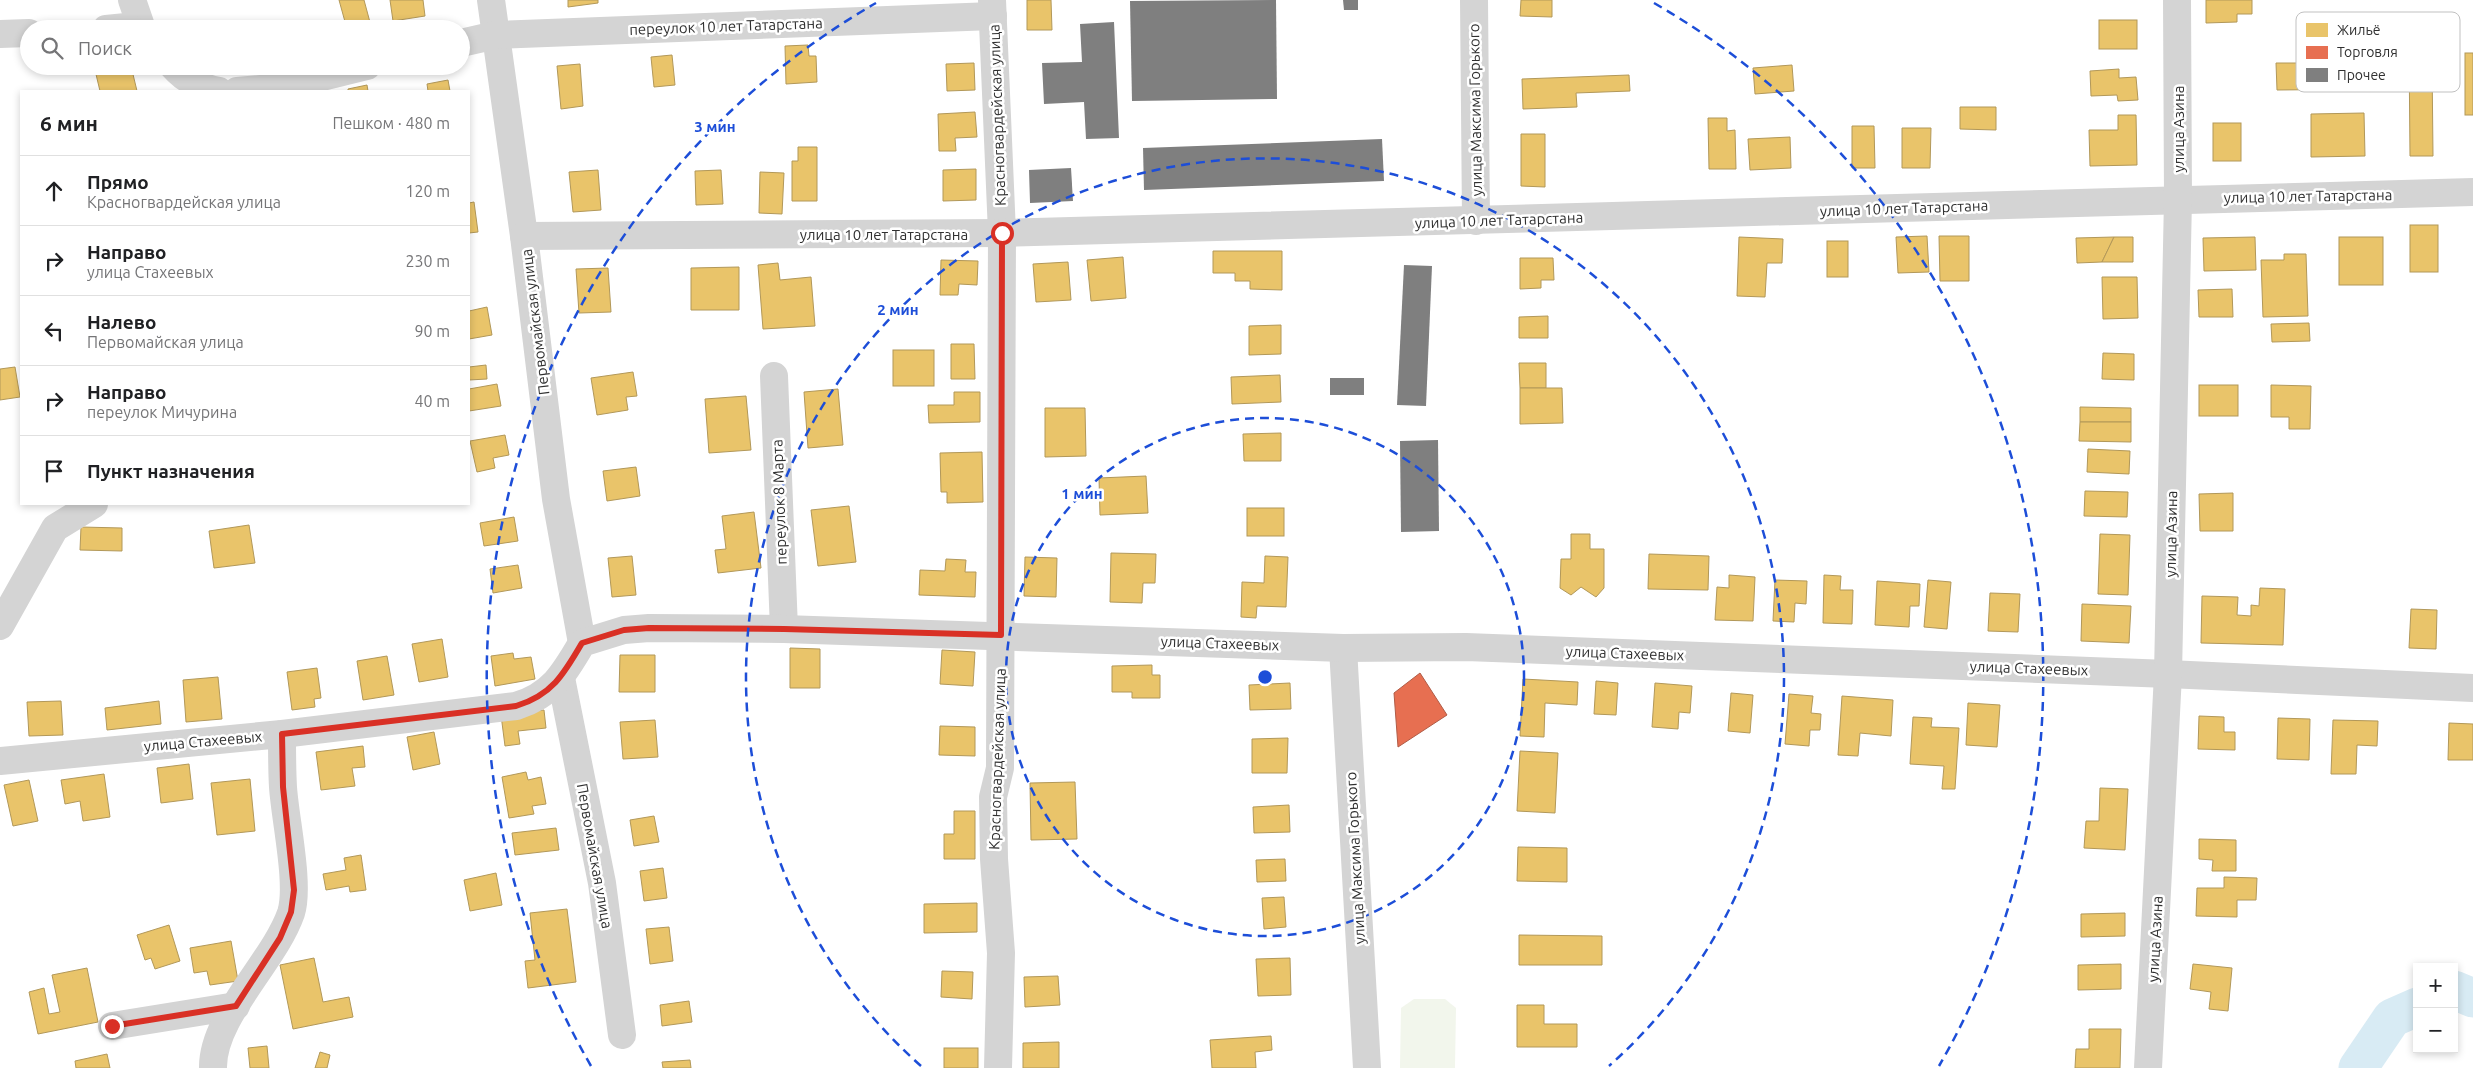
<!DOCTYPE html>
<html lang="ru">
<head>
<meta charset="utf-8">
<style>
  :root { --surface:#fff; --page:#f2f2f2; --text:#202124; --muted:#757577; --line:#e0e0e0 }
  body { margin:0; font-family:Ubuntu,sans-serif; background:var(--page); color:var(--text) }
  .controls { position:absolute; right:15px; bottom:15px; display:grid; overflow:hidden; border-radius:0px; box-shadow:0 2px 8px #0003 }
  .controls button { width:45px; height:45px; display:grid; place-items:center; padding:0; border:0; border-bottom:1px solid var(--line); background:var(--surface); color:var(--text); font:25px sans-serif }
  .stop { position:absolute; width:15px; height:15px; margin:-11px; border:4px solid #d93025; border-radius:50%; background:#fff }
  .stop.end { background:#d93025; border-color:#fff; box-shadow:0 1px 5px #0008 }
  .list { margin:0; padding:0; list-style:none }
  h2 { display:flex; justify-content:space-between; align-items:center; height:65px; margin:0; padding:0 20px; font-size:21px }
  h2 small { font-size:16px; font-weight:400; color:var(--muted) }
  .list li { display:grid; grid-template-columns:32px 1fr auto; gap:15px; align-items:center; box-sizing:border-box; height:70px; padding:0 20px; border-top:1px solid var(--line) }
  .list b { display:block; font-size:19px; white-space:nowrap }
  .list p { margin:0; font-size:16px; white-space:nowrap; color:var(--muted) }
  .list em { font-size:16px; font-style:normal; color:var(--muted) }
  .icon { flex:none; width:28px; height:28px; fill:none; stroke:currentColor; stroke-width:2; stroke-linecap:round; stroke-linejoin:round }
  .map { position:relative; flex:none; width:2473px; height:1068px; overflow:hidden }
  .search { position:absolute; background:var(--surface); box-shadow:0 2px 8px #0003; left:20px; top:20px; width:450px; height:55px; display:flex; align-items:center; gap:12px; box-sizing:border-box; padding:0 18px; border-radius:28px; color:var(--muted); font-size:19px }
  .panel { position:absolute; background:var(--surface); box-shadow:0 2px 8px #0003; left:20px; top:90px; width:450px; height:415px; border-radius:0px }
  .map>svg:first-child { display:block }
</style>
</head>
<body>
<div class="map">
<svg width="2473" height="1068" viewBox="0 0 2473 1068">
  <rect width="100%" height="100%" fill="#fff"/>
  <polygon fill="#f2f6ec" points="1414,999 1445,999 1456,1008 1455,1068 1400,1068 1401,1008"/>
  <g fill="#e9c46a" stroke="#b29859">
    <polygon points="339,0 364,0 371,26 347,29"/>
    <polygon points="390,0 423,0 425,16 393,21"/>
    <polygon points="568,0 598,0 598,3 568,7"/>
    <polygon points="1027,0 1051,0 1052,30 1027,30"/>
    <polygon points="1521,0 1552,0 1552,17 1520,16"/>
    <polygon points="2206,0 2252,0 2252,14 2237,14 2237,22 2206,23"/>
    <rect x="2099" y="20" width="38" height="29"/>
    <polygon points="185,26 212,29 185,29"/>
    <polygon points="2390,43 2390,89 2277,90 2276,63 2300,63 2300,44"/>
    <polygon points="2450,44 2450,60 2432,60 2433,156 2410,156 2409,45"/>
    <polygon points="808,45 809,56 816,56 817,82 786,84 785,46"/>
    <rect x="2465" y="53" width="8" height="62"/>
    <polygon points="672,55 675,85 654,87 651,57"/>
    <polygon points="974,63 975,90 947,91 946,64"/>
    <polygon points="580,64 583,106 561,109 557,66"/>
    <polygon points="1792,65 1794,91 1755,94 1753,68"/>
    <polygon points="94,66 131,66 137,91 100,91"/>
    <polygon points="2119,69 2119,78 2136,77 2138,100 2118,101 2117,95 2091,96 2090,71"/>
    <polygon points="1629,75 1630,91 1576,93 1577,107 1523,109 1522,79"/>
    <polygon points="448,80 450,91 428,91 427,84"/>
    <polygon points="367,85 368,91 348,91 348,89"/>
    <polygon points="1960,107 1996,107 1996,130 1960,129"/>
    <polygon points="975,112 977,137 955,138 956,151 939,151 938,114"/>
    <polygon points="2364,113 2365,156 2311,157 2311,114"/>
    <polygon points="2118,115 2136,115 2137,165 2090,166 2089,130 2118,130"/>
    <polygon points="1708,118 1727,118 1727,131 1735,130 1736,169 1709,169"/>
    <rect x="2213" y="123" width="28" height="38"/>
    <polygon points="1852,126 1874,126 1875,168 1852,168"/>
    <polygon points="1902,128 1931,128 1930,168 1902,168"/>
    <polygon points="1521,134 1545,134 1545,187 1521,186"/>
    <polygon points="1790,137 1791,168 1750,170 1748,139"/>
    <polygon points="798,147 817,147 817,201 792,201 792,161 798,161"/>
    <polygon points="976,169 976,200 943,201 943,170"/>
    <polygon points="598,170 601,210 573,212 569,172"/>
    <polygon points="721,170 723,204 696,205 695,171"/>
    <polygon points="760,172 784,173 782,214 759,213"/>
    <polygon points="474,202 478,232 469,233 469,203"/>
    <rect x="2410" y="225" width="28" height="47"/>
    <polygon points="1927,236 1929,272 1898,273 1896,237"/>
    <polygon points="1939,236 1969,236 1969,281 1940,281"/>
    <polygon points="1739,237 1783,239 1782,263 1767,263 1765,297 1737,296"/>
    <polygon points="2114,237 2102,262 2077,263 2076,238"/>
    <polygon points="2114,237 2133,237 2133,262 2102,262"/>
    <polygon points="2255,237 2256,270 2204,271 2203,238"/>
    <rect x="2339" y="237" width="44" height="48"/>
    <rect x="1827" y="241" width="21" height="36"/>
    <polygon points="1213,251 1282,251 1282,290 1250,289 1250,281 1235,281 1235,273 1213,273"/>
    <polygon points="2284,254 2306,254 2308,316 2263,317 2261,260 2284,260"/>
    <polygon points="1123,257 1126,298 1091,301 1087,260"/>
    <polygon points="1520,258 1553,258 1554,280 1541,280 1541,288 1520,289"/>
    <polygon points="941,260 978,261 977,285 959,284 958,295 940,295"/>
    <polygon points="1068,262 1071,300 1036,302 1033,264"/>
    <polygon points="778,263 780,280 811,277 815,326 763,329 758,265"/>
    <polygon points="739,267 739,310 691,310 691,268"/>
    <polygon points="608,268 611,312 579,313 576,269"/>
    <polygon points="2102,277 2137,277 2138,318 2103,319"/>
    <polygon points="2232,289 2233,317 2199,317 2198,290"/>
    <polygon points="487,307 492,335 469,339 469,311"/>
    <polygon points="1548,316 1548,338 1519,338 1519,317"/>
    <polygon points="2309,323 2310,341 2272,342 2271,324"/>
    <polygon points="1281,325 1281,354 1249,355 1249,326"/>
    <polygon points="951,344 974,344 975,379 951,379"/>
    <rect x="893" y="350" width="41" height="36"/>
    <polygon points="2103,353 2134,354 2134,380 2102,379"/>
    <polygon points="1519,363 1546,363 1546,388 1520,388"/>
    <polygon points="486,365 487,379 469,380 469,367"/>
    <polygon points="15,367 20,397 0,400 0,369"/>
    <polygon points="633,372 637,396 626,397 628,410 597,415 591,378"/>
    <polygon points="1280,375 1281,402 1232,404 1231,377"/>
    <polygon points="497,384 501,406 469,411 469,389"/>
    <rect x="2199" y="385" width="39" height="31"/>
    <polygon points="2271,385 2311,386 2310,429 2289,429 2289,417 2271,417"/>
    <polygon points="1520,388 1562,388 1563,423 1520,424"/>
    <polygon points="838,389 843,445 808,448 804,392"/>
    <polygon points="954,392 980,392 980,422 929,423 928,405 954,405"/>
    <polygon points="746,396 751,450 709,453 705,399"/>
    <polygon points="2080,407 2131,408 2131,422 2080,422"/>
    <polygon points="1045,408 1085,408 1086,456 1045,457"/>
    <polygon points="2080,422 2131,422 2131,442 2079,441"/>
    <polygon points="1281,433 1281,461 1244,461 1243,434"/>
    <polygon points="505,435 509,455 493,458 495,468 477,472 470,441"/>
    <polygon points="2088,449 2130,451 2129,474 2087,472"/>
    <polygon points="982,452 983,502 947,503 947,492 941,492 940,453"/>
    <polygon points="636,467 640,496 607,501 603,471"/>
    <polygon points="1146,476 1148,513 1100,515 1099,478"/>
    <polygon points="2085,491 2128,492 2127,517 2084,516"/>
    <polygon points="2233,493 2233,531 2200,531 2199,494"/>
    <polygon points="849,506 856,562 818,566 811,510"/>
    <rect x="1247" y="508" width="37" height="28"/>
    <polygon points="754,512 761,568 718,573 715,550 726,549 722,516"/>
    <polygon points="514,517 518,541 484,546 480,523"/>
    <polygon points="249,525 255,563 214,568 209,531"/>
    <polygon points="81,527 122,528 122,551 80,550"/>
    <polygon points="1571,534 1590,534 1590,549 1604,549 1604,588 1596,597 1581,587 1571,595 1560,588 1561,559 1571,559"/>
    <polygon points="2100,534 2130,535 2128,595 2098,594"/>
    <polygon points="1111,553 1156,554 1155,583 1143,583 1142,603 1110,602"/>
    <polygon points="1649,554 1709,556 1708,590 1648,589"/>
    <polygon points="632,556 636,595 612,597 608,558"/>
    <polygon points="1265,556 1288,557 1286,607 1257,606 1256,618 1241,617 1242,582 1264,583"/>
    <polygon points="1025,557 1057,558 1056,597 1024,596"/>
    <polygon points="946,559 966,560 965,572 976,572 975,597 919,595 920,570 945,571"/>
    <polygon points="518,565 522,588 493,593 490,569"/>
    <polygon points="1729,575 1755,577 1753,621 1715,620 1717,587 1729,588"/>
    <polygon points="1824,575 1841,576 1840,590 1853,590 1852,624 1823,623"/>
    <polygon points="1775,580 1807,581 1806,604 1795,603 1794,622 1773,621"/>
    <polygon points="1928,580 1951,582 1947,629 1924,627"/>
    <polygon points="1877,581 1920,584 1919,606 1910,606 1909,627 1875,625"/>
    <polygon points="2260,588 2285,589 2283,645 2201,643 2202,596 2238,597 2237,615 2251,616 2251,605 2259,606"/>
    <polygon points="1990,593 2020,594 2018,632 1988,631"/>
    <polygon points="2082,604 2131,606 2129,643 2081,641"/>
    <polygon points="2411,609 2437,610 2436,649 2409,648"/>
    <polygon points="442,639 448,677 419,682 412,644"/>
    <polygon points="790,648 820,649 820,688 790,688"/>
    <polygon points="942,650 975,652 973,686 940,684"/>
    <polygon points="513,653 514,659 531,657 535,679 495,686 491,656"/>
    <polygon points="620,655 655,655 655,692 619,692"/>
    <polygon points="387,656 394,695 363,700 357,661"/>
    <polygon points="1152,665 1152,675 1160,675 1160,698 1132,698 1132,692 1112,692 1112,666"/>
    <polygon points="317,668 321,698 314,699 315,707 292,710 287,672"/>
    <polygon points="218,677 222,719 186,722 183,680"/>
    <polygon points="1523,679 1578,682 1577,705 1545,703 1544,737 1520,736"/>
    <polygon points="1596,681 1618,683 1616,715 1594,714"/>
    <polygon points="1290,683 1291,709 1250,710 1249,685"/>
    <polygon points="1655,683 1692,686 1690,713 1679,712 1678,729 1652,727"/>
    <polygon points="1731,693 1753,695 1750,733 1728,731"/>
    <polygon points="1789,694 1813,696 1811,713 1821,714 1820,730 1810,730 1809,746 1785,744"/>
    <polygon points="1842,696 1893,700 1891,736 1860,733 1858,756 1838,755"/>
    <polygon points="61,701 63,735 29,736 27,702"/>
    <polygon points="159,701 161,724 107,730 105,708"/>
    <polygon points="1968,703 2000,705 1997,747 1966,745"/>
    <polygon points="544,710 546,728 518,731 520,744 505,746 501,715"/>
    <polygon points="2199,716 2224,717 2224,732 2235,732 2235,750 2198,749"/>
    <polygon points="1913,717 1932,718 1931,727 1959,728 1955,789 1942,789 1944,766 1910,764"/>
    <polygon points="2278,718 2310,719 2309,760 2277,759"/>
    <polygon points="655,720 658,757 623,759 620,722"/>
    <polygon points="2333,720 2378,721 2377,746 2357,745 2356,774 2331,774"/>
    <polygon points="2449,723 2473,724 2473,760 2448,760"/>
    <polygon points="940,726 975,727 975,756 939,755"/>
    <polygon points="434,732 440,764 413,770 407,737"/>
    <polygon points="1288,738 1287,773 1252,773 1252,739"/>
    <polygon points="363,746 365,767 352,768 355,786 321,790 316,752"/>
    <polygon points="1520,751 1558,753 1555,813 1517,811"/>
    <polygon points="189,764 193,799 161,803 157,768"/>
    <polygon points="526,772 528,780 541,777 546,804 532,806 534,814 509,818 502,777"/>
    <polygon points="104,774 110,817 83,821 80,801 65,804 61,780"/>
    <polygon points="250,779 255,831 217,835 211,783"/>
    <polygon points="29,780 38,821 13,826 4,785"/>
    <polygon points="1075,782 1077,839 1031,840 1030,783"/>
    <polygon points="2100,788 2128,789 2125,850 2084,848 2086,821 2099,821"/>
    <polygon points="1289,805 1290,832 1254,833 1253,807"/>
    <polygon points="954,811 975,811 975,859 944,859 944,834 954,834"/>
    <polygon points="654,816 659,842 634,846 630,820"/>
    <polygon points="556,828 559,850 515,855 512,833"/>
    <polygon points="2199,839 2236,840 2236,871 2212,871 2213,860 2199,859"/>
    <polygon points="1518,847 1567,848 1567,882 1517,881"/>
    <polygon points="361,855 366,890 350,892 349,886 326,890 323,874 346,870 344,858"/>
    <polygon points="1285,859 1286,881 1257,882 1256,860"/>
    <polygon points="663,868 667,898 644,901 640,871"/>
    <polygon points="496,873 502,905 470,911 464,880"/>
    <polygon points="2224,877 2257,878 2256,900 2237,900 2237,917 2196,916 2197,888 2224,888"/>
    <polygon points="1284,897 1286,927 1264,929 1262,898"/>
    <polygon points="977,903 977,932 924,933 924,904"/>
    <polygon points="567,909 576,982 528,988 525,961 535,960 530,913"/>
    <polygon points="2125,913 2125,936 2081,937 2081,914"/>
    <polygon points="169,925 180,961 155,969 151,958 145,960 137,935"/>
    <polygon points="669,927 673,961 650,964 646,929"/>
    <polygon points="1519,935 1602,936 1602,965 1519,965"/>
    <polygon points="231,941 238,981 210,985 207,971 194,973 190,948"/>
    <polygon points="314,958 323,1002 349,997 353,1017 293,1029 280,965"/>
    <polygon points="1290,958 1291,995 1258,996 1256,959"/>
    <polygon points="2121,964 2121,989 2078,990 2078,965"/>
    <polygon points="2193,964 2232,968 2228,1011 2209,1009 2211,992 2190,989"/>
    <polygon points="87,968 98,1022 38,1034 29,992 44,988 49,1014 60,1012 52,975"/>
    <polygon points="942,971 973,972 972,999 941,997"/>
    <polygon points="1058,976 1060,1005 1025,1007 1024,977"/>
    <polygon points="689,1001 692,1022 662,1026 660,1005"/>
    <polygon points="1517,1005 1544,1005 1544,1024 1577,1024 1577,1047 1517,1047"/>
    <polygon points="2089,1029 2121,1029 2120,1068 2075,1068 2076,1049 2089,1049"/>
    <polygon points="1271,1036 1272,1050 1255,1052 1256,1068 1212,1068 1210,1040"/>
    <polygon points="1059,1042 1059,1068 1023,1068 1023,1043"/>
    <polygon points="267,1046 269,1068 250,1068 248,1048"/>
    <rect x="944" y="1048" width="34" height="20"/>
    <polygon points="320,1052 330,1055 327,1068 315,1068"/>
    <polygon points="107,1054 110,1068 76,1068 75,1061"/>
    <polygon points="690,1060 691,1068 663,1068 662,1062"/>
  </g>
  <polygon fill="#e76f51" stroke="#b05c47" points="1420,673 1447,715 1398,747 1394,693"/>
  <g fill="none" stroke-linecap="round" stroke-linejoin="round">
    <g stroke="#d8ebf4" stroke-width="39">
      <polyline points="2454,990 2473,998"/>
      <polyline points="2358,1068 2392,1018 2417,1007"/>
    </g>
  </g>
  <g fill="#7f7f7f">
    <polygon points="1276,0 1277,99 1132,101 1130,1"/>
    <polygon points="1343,0 1358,0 1358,10 1344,10"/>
    <polygon points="1114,22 1119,138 1086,139 1084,102 1044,104 1042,63 1082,62 1080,24"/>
    <polygon points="1382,139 1384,181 1144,190 1143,148"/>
    <polygon points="1071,168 1073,201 1030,203 1029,170"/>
    <polygon points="1404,265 1432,266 1426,406 1397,405"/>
    <rect x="1330" y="378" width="34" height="17"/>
    <polygon points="1438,440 1439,531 1401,532 1400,441"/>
  </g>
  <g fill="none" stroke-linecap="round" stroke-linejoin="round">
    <g stroke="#d4d4d4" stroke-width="28">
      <polyline points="132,0 142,29"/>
      <polyline points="491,0 524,236 556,499 582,643"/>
      <polyline points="992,0 1002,233 1000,768 993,797 994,859 1001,953 998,1068"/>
      <polyline points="1474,0 1476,221"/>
      <polyline points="106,29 126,27 132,29"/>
      <polyline points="0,34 29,33"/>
      <polyline points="461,43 496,35 993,16"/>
      <path d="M173,66C186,81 201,87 219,91"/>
      <polyline points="237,91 282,87 367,66"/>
      <polyline points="524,236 1002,233 2473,192"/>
      <polyline points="774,376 784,629"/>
      <polyline points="0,626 55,528 94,504"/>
      <polyline points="1343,648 1367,1068"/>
      <polyline points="561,678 602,883 622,1035"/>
      <path d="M0,761L282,734L516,706C552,695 564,674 582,643L624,630L649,628L784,629L1343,648L1466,647L2168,674L2473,688"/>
      <polyline points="112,1026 236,1006"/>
      <path d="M213,1068C212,1017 274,962 291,913C300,885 285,819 283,787C282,770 282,752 282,734"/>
      <polyline points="2148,1068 2168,674 2178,199 2177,0"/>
    </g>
  </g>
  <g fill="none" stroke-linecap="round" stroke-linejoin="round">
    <path stroke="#d93025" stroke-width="6" d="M112,1026L236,1006L280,938L291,912L294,890L283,787L282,734L516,706C552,695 564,674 582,643L624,630L649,628L784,629L1001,635L1002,233"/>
  </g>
  <g fill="none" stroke="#1d4ed8" stroke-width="2.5" stroke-dasharray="9 6">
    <circle cx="1265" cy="677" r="259"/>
    <path d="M921 1066A519 519 0 1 1 1609 1066"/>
    <path d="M591 1066A778 778 0 0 1 876 3M1654 3A778 778 0 0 1 1939 1066"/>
  </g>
  <g text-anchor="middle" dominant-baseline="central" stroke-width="5" stroke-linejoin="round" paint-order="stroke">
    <g font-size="15" fill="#303030" stroke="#fff">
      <text transform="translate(726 26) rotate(-2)">переулок 10 лет Татарстана</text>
      <text transform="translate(1475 110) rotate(-91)">улица Максима Горького</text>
      <text transform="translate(997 115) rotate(-92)">Красногвардейская улица</text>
      <text transform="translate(2178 129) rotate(-90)">улица Азина</text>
      <text transform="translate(2308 196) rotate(-1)">улица 10 лет Татарстана</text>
      <text transform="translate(1904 208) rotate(-2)">улица 10 лет Татарстана</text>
      <text transform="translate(1499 220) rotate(-2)">улица 10 лет Татарстана</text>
      <text x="884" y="234">улица 10 лет Татарстана</text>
      <text transform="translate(535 322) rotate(-97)">Первомайская улица</text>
      <text transform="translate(779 502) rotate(-92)">переулок 8 Марта</text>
      <text transform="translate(2171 534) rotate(-89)">улица Азина</text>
      <text transform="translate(1220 643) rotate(2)">улица Стахеевых</text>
      <text transform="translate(1625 653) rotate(2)">улица Стахеевых</text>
      <text transform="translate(2029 668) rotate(2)">улица Стахеевых</text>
      <text transform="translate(203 741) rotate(-5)">улица Стахеевых</text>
      <text transform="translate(997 759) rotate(-88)">Красногвардейская улица</text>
      <text transform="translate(595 856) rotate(80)">Первомайская улица</text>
      <text transform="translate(1355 858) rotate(-93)">улица Максима Горького</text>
      <text transform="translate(2155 939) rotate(-87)">улица Азина</text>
    </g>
  </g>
  <rect x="2296" y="12" width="164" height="80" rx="8" fill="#fff" stroke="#c1c1c1" stroke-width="1"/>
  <rect x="2306" y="23" width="22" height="14" fill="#e9c46a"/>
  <rect x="2306" y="46" width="22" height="13" fill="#e76f51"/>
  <rect x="2306" y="68" width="22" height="14" fill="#7f7f7f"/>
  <g font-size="14" fill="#303030">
    <text x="2337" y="35">Жильё</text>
    <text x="2337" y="57">Торговля</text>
    <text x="2337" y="80">Прочее</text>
  </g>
  <circle cx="1265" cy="677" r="8" fill="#1d4ed8" stroke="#fff" stroke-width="2.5"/>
  <g font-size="15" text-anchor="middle" font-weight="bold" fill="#1d4ed8" stroke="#fff" stroke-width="5" stroke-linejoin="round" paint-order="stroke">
    <text x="715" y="132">3 мин</text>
    <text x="898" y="315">2 мин</text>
    <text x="1082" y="499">1 мин</text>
  </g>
</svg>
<div class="controls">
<button>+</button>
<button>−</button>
</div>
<div class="stop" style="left:1002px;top:233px"></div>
<div class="stop end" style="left:112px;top:1026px"></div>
<div class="search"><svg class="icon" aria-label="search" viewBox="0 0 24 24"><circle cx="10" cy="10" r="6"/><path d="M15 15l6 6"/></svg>Поиск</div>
<section class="panel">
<h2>6 мин<small>Пешком · 480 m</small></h2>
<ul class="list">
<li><svg class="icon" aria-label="ahead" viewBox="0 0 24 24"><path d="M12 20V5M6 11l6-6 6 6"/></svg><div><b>Прямо</b><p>Красногвардейская улица</p></div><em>120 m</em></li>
<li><svg class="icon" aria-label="right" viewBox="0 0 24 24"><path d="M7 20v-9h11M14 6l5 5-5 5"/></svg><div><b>Направо</b><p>улица Стахеевых</p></div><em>230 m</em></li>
<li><svg class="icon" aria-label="left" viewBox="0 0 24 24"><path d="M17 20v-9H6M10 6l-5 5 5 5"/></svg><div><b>Налево</b><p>Первомайская улица</p></div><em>90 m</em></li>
<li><svg class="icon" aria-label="right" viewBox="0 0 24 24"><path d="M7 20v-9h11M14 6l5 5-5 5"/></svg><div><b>Направо</b><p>переулок Мичурина</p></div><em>40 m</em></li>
<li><svg class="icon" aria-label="arrive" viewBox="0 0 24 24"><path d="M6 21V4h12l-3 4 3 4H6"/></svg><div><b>Пункт назначения</b></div></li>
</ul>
</section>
</div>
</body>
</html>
